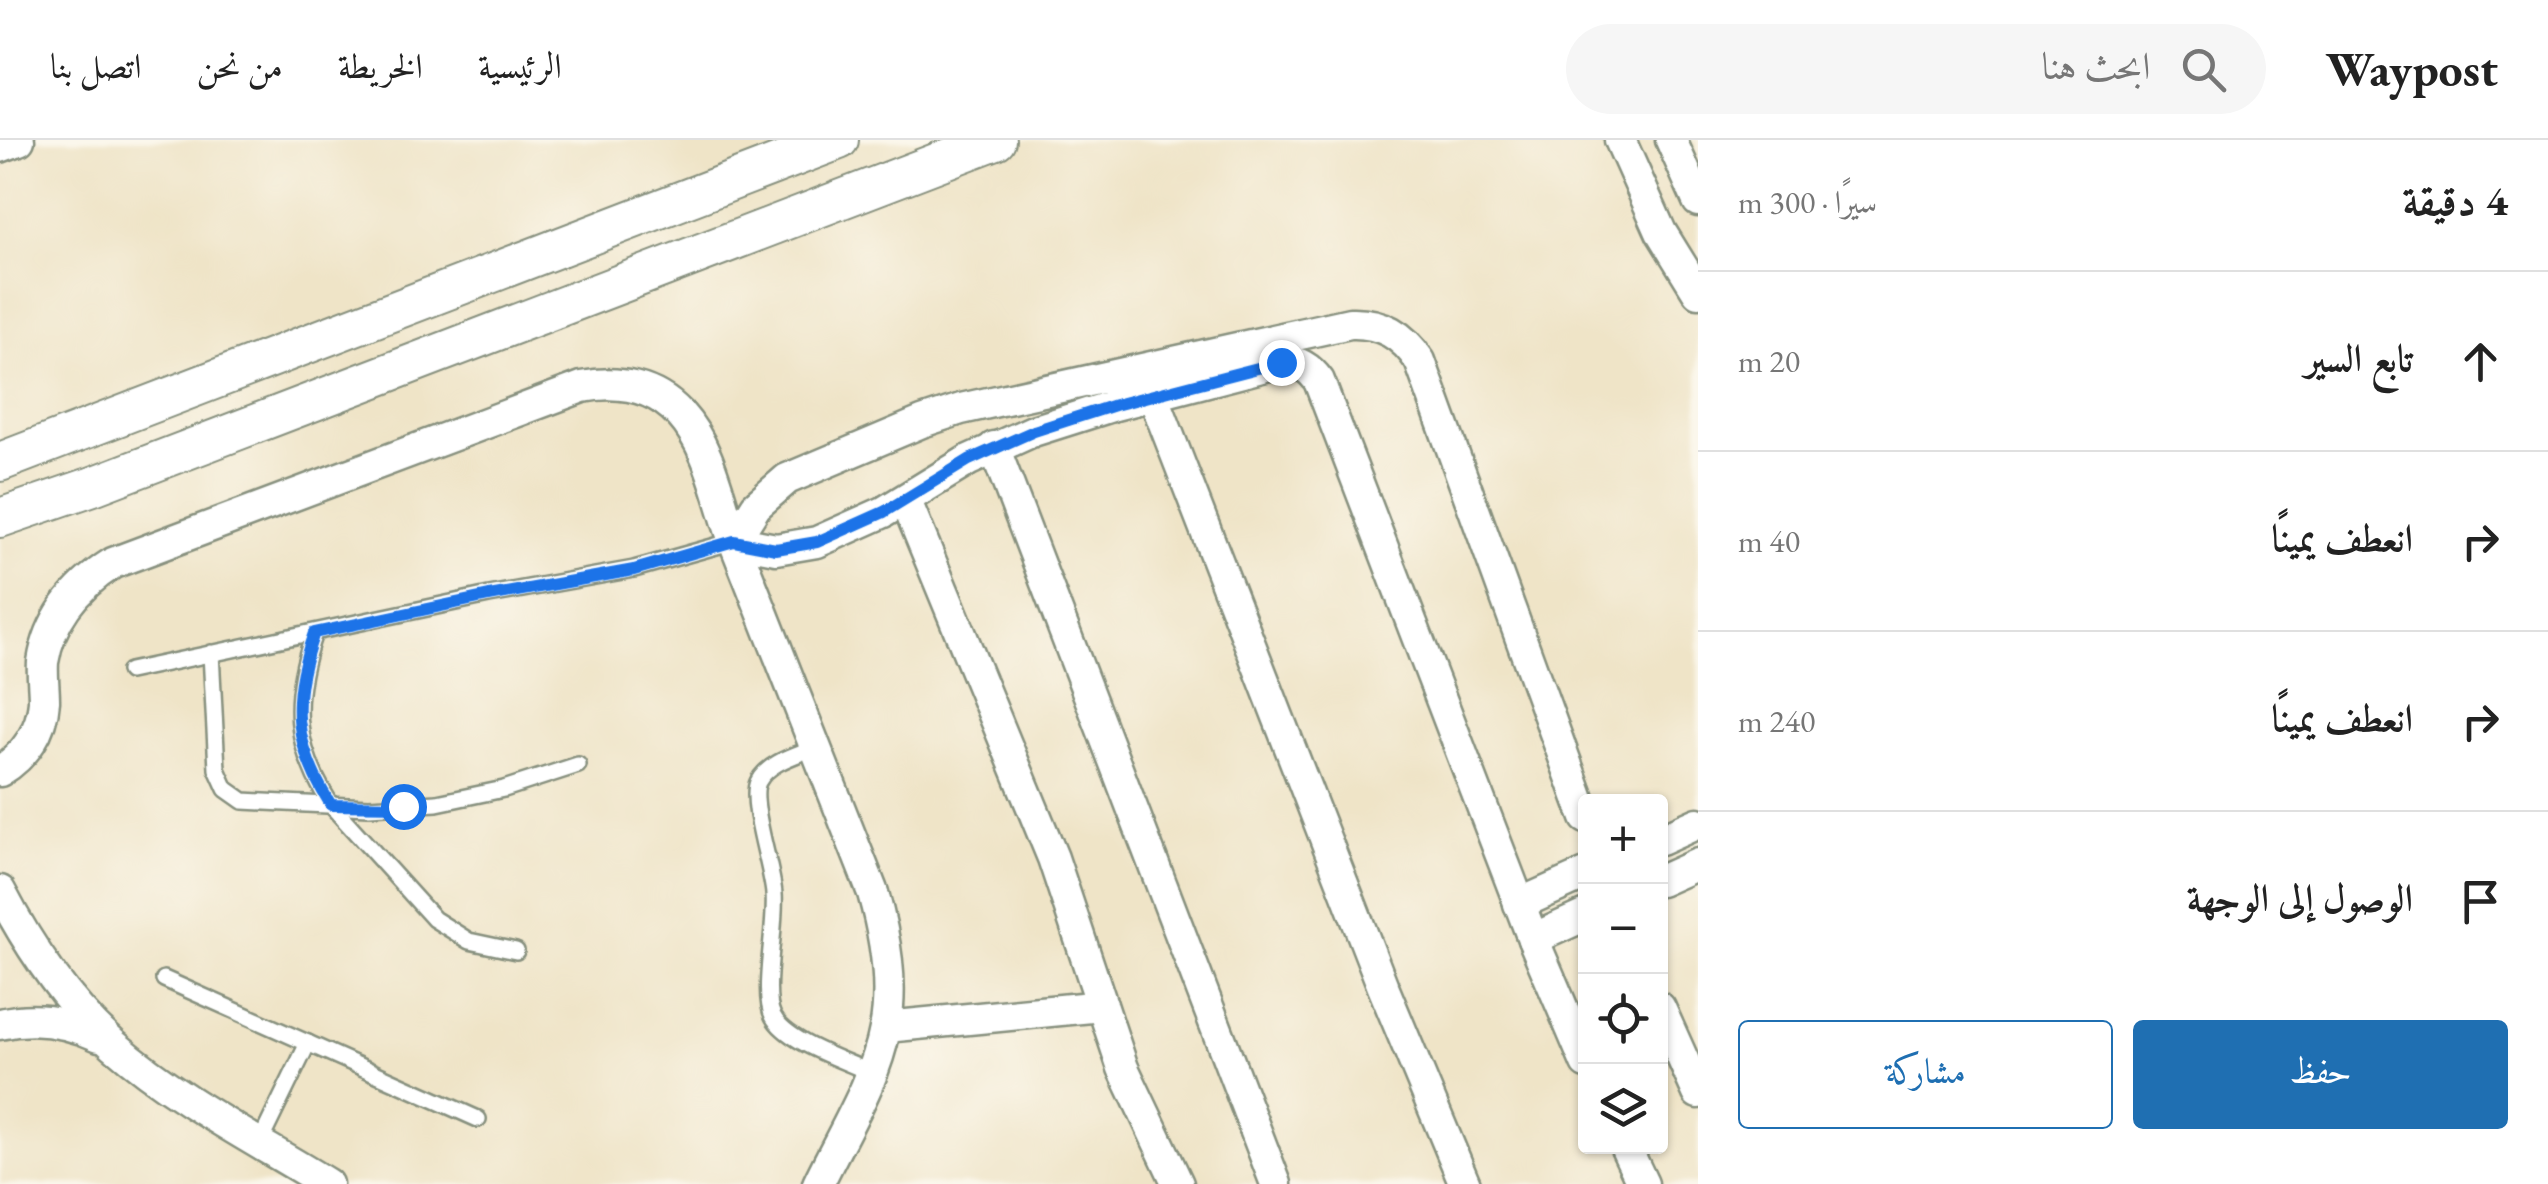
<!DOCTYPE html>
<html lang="ar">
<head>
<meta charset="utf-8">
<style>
  :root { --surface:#fff; --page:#f6f6f6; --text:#222; --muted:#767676; --line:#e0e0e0; --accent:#1f6fb2 }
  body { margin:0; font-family:"EB Garamond",Amiri,serif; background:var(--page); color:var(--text); direction:rtl }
  .controls { position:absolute; right:30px; bottom:30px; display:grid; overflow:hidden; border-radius:10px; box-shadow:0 2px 8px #0004 }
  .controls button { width:90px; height:90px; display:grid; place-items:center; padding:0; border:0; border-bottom:2px solid var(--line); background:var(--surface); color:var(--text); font:50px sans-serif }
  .stop { position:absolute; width:30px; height:30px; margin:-22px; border:8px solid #1a73e8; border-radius:50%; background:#fff }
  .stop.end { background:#1a73e8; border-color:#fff; box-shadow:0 2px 10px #0008 }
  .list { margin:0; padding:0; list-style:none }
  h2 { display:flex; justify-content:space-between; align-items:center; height:130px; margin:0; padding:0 40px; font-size:42px }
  h2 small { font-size:32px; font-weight:400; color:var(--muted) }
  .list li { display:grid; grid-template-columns:65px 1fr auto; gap:30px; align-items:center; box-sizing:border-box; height:180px; padding:0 40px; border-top:2px solid var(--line) }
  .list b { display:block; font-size:38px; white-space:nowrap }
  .list em { font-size:32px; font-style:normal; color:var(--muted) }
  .actions { display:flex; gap:20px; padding:30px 40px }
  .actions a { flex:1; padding:22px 0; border:2px solid var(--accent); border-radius:10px; text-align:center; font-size:35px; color:var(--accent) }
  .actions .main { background:var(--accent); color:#fff }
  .icon { flex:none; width:55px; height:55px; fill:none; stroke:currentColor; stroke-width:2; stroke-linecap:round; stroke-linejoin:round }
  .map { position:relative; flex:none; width:1698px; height:1044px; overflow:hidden; direction:ltr }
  header { display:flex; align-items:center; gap:60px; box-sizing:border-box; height:140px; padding:0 50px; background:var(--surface); border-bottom:2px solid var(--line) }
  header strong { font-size:48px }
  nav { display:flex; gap:55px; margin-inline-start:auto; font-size:35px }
  .search { width:700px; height:90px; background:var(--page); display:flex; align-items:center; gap:25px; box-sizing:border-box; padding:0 35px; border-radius:55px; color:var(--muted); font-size:38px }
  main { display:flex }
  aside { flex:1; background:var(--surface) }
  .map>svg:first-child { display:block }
</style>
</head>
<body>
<header>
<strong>Waypost</strong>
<div class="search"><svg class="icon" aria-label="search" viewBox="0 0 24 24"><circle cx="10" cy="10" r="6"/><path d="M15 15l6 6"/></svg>ابحث هنا</div>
<nav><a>الرئيسية</a><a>الخريطة</a><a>من نحن</a><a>اتصل بنا</a></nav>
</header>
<main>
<aside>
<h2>4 دقيقة<small>سيرًا · 300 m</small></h2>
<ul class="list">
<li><svg class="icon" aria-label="ahead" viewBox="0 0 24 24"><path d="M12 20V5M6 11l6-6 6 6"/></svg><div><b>تابع السير</b></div><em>20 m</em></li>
<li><svg class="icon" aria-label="right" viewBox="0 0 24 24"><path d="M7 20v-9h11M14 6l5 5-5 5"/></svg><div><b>انعطف يمينًا</b></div><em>40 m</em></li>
<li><svg class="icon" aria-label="right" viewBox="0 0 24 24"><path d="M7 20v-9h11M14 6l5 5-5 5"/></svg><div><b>انعطف يمينًا</b></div><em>240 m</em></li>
<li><svg class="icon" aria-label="arrive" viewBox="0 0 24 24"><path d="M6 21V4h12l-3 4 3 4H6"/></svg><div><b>الوصول إلى الوجهة</b></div></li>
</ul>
<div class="actions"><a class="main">حفظ</a><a>مشاركة</a></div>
</aside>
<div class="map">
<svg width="1698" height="1044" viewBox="0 0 1698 1044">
  <rect width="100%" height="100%" fill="#fbf7ec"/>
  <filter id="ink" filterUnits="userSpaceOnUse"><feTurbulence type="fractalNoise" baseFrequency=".01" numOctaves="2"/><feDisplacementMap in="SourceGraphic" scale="20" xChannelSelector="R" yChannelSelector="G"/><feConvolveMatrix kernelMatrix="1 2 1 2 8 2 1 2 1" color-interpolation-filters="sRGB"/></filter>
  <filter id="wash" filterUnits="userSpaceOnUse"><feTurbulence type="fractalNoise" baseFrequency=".0048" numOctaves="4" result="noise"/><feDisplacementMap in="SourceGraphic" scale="40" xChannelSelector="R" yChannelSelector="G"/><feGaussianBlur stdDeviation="2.25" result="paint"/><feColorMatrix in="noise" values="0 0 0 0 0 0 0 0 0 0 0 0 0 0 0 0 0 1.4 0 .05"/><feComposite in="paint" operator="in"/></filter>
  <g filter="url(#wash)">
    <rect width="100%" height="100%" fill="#efe4c7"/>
  </g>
  <g filter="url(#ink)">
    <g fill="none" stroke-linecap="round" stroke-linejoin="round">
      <g stroke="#87907e" stroke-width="20">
        <g id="service">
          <path d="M314,493C291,560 293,605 331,665L434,779L469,801L516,811"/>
          <polyline points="211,513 217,629 226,649 243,661 369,667 437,663 504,649 578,625"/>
          <polyline points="129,531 489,455 634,429 734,401"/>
          <path d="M816,607C797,615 768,622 758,642C749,661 772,727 774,754C777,786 761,853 773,876C786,902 844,920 871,933"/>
          <polyline points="164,839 478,979"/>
          <polyline points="260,1002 308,903"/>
        </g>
      </g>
      <g stroke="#87907e" stroke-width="35">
        <g id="minor">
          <polyline points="1620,0 1661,92 1698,152"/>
          <polyline points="1671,0 1698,61"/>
          <polyline points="0,7 19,0"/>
          <polyline points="1146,237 1383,847 1465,1044"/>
          <polyline points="994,307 1276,1044"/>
          <polyline points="906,361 1053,718 1123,928 1178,1044"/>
          <path d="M0,631C25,616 42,591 44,561C44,548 42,535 43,522C50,478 77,446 113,423L582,247C618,240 654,246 680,274C712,309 719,363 736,406C781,522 828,637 873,753C885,796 894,844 885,889C875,943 841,995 818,1044"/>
          <path d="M1586,678L1420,221C1403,195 1382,182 1350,183L961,269L922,282L787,339L756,366L734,401L776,409L817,402L884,372L969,320L1033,291L1115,265L1281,222C1298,220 1309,227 1319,241L1533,799L1586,923"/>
          <polyline points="1660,700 1698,683"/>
          <polyline points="1660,741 1698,724"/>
          <path d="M0,751C30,809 66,862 114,905C177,960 256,1000 327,1044"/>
          <polyline points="1519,764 1586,734"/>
          <polyline points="1533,799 1586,775"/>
          <polyline points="1660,868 1698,953"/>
          <path d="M0,884C34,876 67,881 99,896"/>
          <polyline points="886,887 1102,866"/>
          <polyline points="1625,1006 1643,1044"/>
        </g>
      </g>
      <g stroke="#87907e" stroke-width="42">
        <g id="tertiary">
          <polyline points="0,322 839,0"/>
          <polyline points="0,378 93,346 996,0"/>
        </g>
      </g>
      <use href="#service" stroke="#fff" stroke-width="15"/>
      <use href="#minor" stroke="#fff" stroke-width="30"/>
      <use href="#tertiary" stroke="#fff" stroke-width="38"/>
    </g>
  </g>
  <g fill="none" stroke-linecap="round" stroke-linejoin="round" filter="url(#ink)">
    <path stroke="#1a73e8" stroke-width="12" d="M403,666L331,665C293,605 290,560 314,493L489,456L634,430L734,401L776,409L817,402L884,372L969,320L1034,291L1115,265L1281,222"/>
  </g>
</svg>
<div class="controls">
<button>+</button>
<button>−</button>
<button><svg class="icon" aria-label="locate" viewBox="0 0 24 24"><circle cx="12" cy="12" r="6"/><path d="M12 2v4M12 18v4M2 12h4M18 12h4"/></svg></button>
<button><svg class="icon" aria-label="layers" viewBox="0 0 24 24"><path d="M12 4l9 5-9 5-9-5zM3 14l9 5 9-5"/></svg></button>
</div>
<div class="stop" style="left:403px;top:666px"></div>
<div class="stop end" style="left:1281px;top:222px"></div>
</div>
</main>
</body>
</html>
